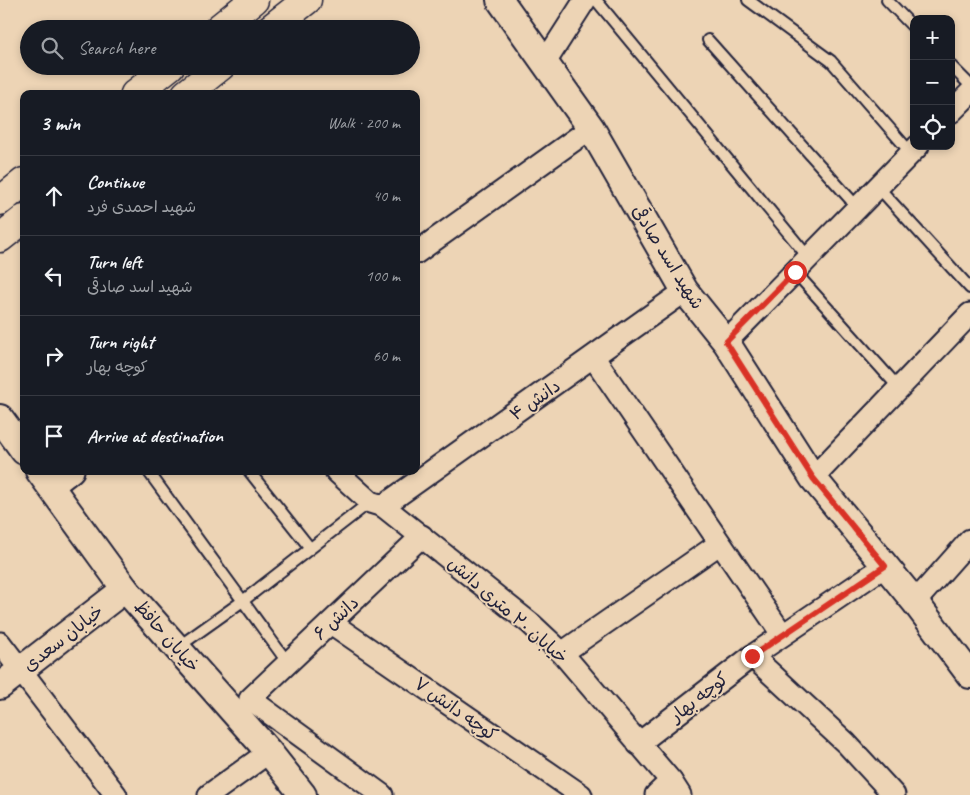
<!DOCTYPE html>
<html lang="en">
<head>
<meta charset="utf-8">
<style>
  :root { --surface:#171b24; --page:#242831; --text:#f1f3f6; --muted:#9ea1a6; --line:#363941 }
  body { margin:0; font-family:Caveat,"Playpen Sans Arabic",sans-serif; background:var(--page); color:var(--text) }
  .controls { position:absolute; right:15px; top:15px; display:grid; overflow:hidden; border-radius:10px; box-shadow:0 2px 8px #0003 }
  .controls button { width:45px; height:45px; display:grid; place-items:center; padding:0; border:0; border-bottom:1px solid var(--line); background:var(--surface); color:var(--text); font:25px sans-serif }
  .stop { position:absolute; width:15px; height:15px; margin:-11px; border:4px solid #d93025; border-radius:50%; background:#fff }
  .stop.end { background:#d93025; border-color:#fff; box-shadow:0 1px 5px #0008 }
  .list { margin:0; padding:0; list-style:none }
  h2 { display:flex; justify-content:space-between; align-items:center; height:65px; margin:0; padding:0 20px; font-size:21px }
  h2 small { font-size:16px; font-weight:400; color:var(--muted) }
  .list li { display:grid; grid-template-columns:32px 1fr auto; gap:15px; align-items:center; box-sizing:border-box; height:80px; padding:0 20px; border-top:1px solid var(--line) }
  .list b { display:block; font-size:19px; white-space:nowrap }
  .list p { margin:0; font-size:16px; white-space:nowrap; color:var(--muted) }
  .list em { font-size:16px; font-style:normal; color:var(--muted) }
  .icon { flex:none; width:28px; height:28px; fill:none; stroke:currentColor; stroke-width:2; stroke-linecap:round; stroke-linejoin:round }
  .map { position:relative; flex:none; width:970px; height:795px; overflow:hidden }
  .search { position:absolute; background:var(--surface); box-shadow:0 2px 8px #0003; left:20px; top:20px; width:400px; height:55px; display:flex; align-items:center; gap:12px; box-sizing:border-box; padding:0 18px; border-radius:28px; color:var(--muted); font-size:19px }
  .panel { position:absolute; background:var(--surface); box-shadow:0 2px 8px #0003; left:20px; top:90px; width:400px; height:385px; border-radius:10px }
  .map>svg:first-child { display:block }
</style>
</head>
<body>
<div class="map">
<svg width="970" height="795" viewBox="0 0 970 795">
  <rect width="100%" height="100%" fill="#edd4b5"/>
  <filter id="ink" filterUnits="userSpaceOnUse"><feTurbulence type="fractalNoise" baseFrequency=".02" numOctaves="2"/><feDisplacementMap in="SourceGraphic" scale="10" xChannelSelector="R" yChannelSelector="G"/><feConvolveMatrix kernelMatrix="1 2 1 2 8 2 1 2 1" color-interpolation-filters="sRGB"/></filter>
  <g filter="url(#ink)">
    <g fill="none" stroke-linecap="round" stroke-linejoin="round">
      <g stroke="#22223b" stroke-width="14">
        <g id="service">
          <polyline points="596,0 809,258"/>
          <polyline points="748,0 831,61 911,153"/>
          <polyline points="887,0 914,28"/>
          <polyline points="708,40 858,208"/>
          <polyline points="951,66 970,85"/>
          <polyline points="878,187 970,288"/>
          <polyline points="795,272 899,388"/>
          <polyline points="148,471 288,663"/>
          <polyline points="249,471 310,548"/>
          <polyline points="178,647 244,600 370,502"/>
        </g>
      </g>
      <g stroke="#22223b" stroke-width="25">
        <g id="minor">
          <polyline points="544,64 585,0"/>
          <polyline points="951,112 970,93"/>
          <polyline points="416,253 591,128"/>
          <polyline points="726,342 918,146"/>
          <polyline points="594,358 782,634"/>
          <polyline points="336,471 370,502 383,506 531,624 562,653 671,781 680,795"/>
          <polyline points="813,478 970,314"/>
          <polyline points="51,488 73,471"/>
          <polyline points="383,506 685,291"/>
          <polyline points="915,602 970,540"/>
          <polyline points="331,623 581,795"/>
          <polyline points="0,643 116,795"/>
          <polyline points="562,653 719,544"/>
          <polyline points="752,656 846,743 894,795"/>
          <polyline points="638,744 752,656 885,566"/>
          <polyline points="209,795 269,752"/>
          <polyline points="382,795 250,699 422,536"/>
          <polyline points="656,795 671,781"/>
        </g>
      </g>
      <g stroke="#22223b" stroke-width="30">
        <g id="tertiary">
          <polyline points="500,0 591,128 685,291 726,342 813,478 915,602 970,675"/>
          <polyline points="0,418 24,451"/>
          <polyline points="39,471 125,589 269,752 303,795"/>
          <polyline points="0,686 125,589"/>
        </g>
      </g>
      <g stroke="#22223b" stroke-width="31">
        <g id="secondary">
          <polyline points="218,29 254,0"/>
          <polyline points="270,29 307,0"/>
          <polyline points="135,94 170,66"/>
          <polyline points="186,94 221,66"/>
          <polyline points="0,201 24,182"/>
          <polyline points="0,238 24,219"/>
        </g>
      </g>
      <use href="#service" stroke="#edd4b5" stroke-width="10"/>
      <use href="#minor" stroke="#edd4b5" stroke-width="21"/>
      <use href="#tertiary" stroke="#edd4b5" stroke-width="26"/>
      <use href="#secondary" stroke="#edd4b5" stroke-width="28"/>
    </g>
  </g>
  <g fill="none" stroke-linecap="round" stroke-linejoin="round" filter="url(#ink)">
    <polyline stroke="#d93025" stroke-width="6" points="752,656 885,566 813,478 726,342 795,272"/>
  </g>
  <g text-anchor="middle" dominant-baseline="central" stroke-width="4" stroke-linejoin="round" paint-order="stroke">
    <g font-size="18" fill="#22223b" stroke="#edd4b5">
      <text transform="translate(668 257) rotate(58)">شهید اسد صادقی</text>
      <text transform="translate(535 400) rotate(-35)">دانش ۴</text>
      <text transform="translate(508 610) rotate(41)">خیابان ۲۰ متری دانش</text>
      <text transform="translate(336 618) rotate(-43)">دانش ۶</text>
      <text transform="translate(167 636) rotate(49)">خیابان حافظ</text>
      <text transform="translate(63 638) rotate(-38)">خیابان سعدی</text>
      <text transform="translate(699 697) rotate(-38)">کوچه بهار</text>
      <text transform="translate(456 709) rotate(35)">کوچه دانش ۷</text>
    </g>
  </g>
</svg>
<div class="controls">
<button>+</button>
<button>−</button>
<button><svg class="icon" aria-label="locate" viewBox="0 0 24 24"><circle cx="12" cy="12" r="6"/><path d="M12 2v4M12 18v4M2 12h4M18 12h4"/></svg></button>
</div>
<div class="stop" style="left:795px;top:272px"></div>
<div class="stop end" style="left:752px;top:656px"></div>
<div class="search"><svg class="icon" aria-label="search" viewBox="0 0 24 24"><circle cx="10" cy="10" r="6"/><path d="M15 15l6 6"/></svg>Search here</div>
<section class="panel">
<h2>3 min<small>Walk · 200 m</small></h2>
<ul class="list">
<li><svg class="icon" aria-label="ahead" viewBox="0 0 24 24"><path d="M12 20V5M6 11l6-6 6 6"/></svg><div><b>Continue</b><p>شهید احمدی فرد</p></div><em>40 m</em></li>
<li><svg class="icon" aria-label="left" viewBox="0 0 24 24"><path d="M17 20v-9H6M10 6l-5 5 5 5"/></svg><div><b>Turn left</b><p>شهید اسد صادقی</p></div><em>100 m</em></li>
<li><svg class="icon" aria-label="right" viewBox="0 0 24 24"><path d="M7 20v-9h11M14 6l5 5-5 5"/></svg><div><b>Turn right</b><p>کوچه بهار</p></div><em>60 m</em></li>
<li><svg class="icon" aria-label="arrive" viewBox="0 0 24 24"><path d="M6 21V4h12l-3 4 3 4H6"/></svg><div><b>Arrive at destination</b></div></li>
</ul>
</section>
</div>
</body>
</html>
